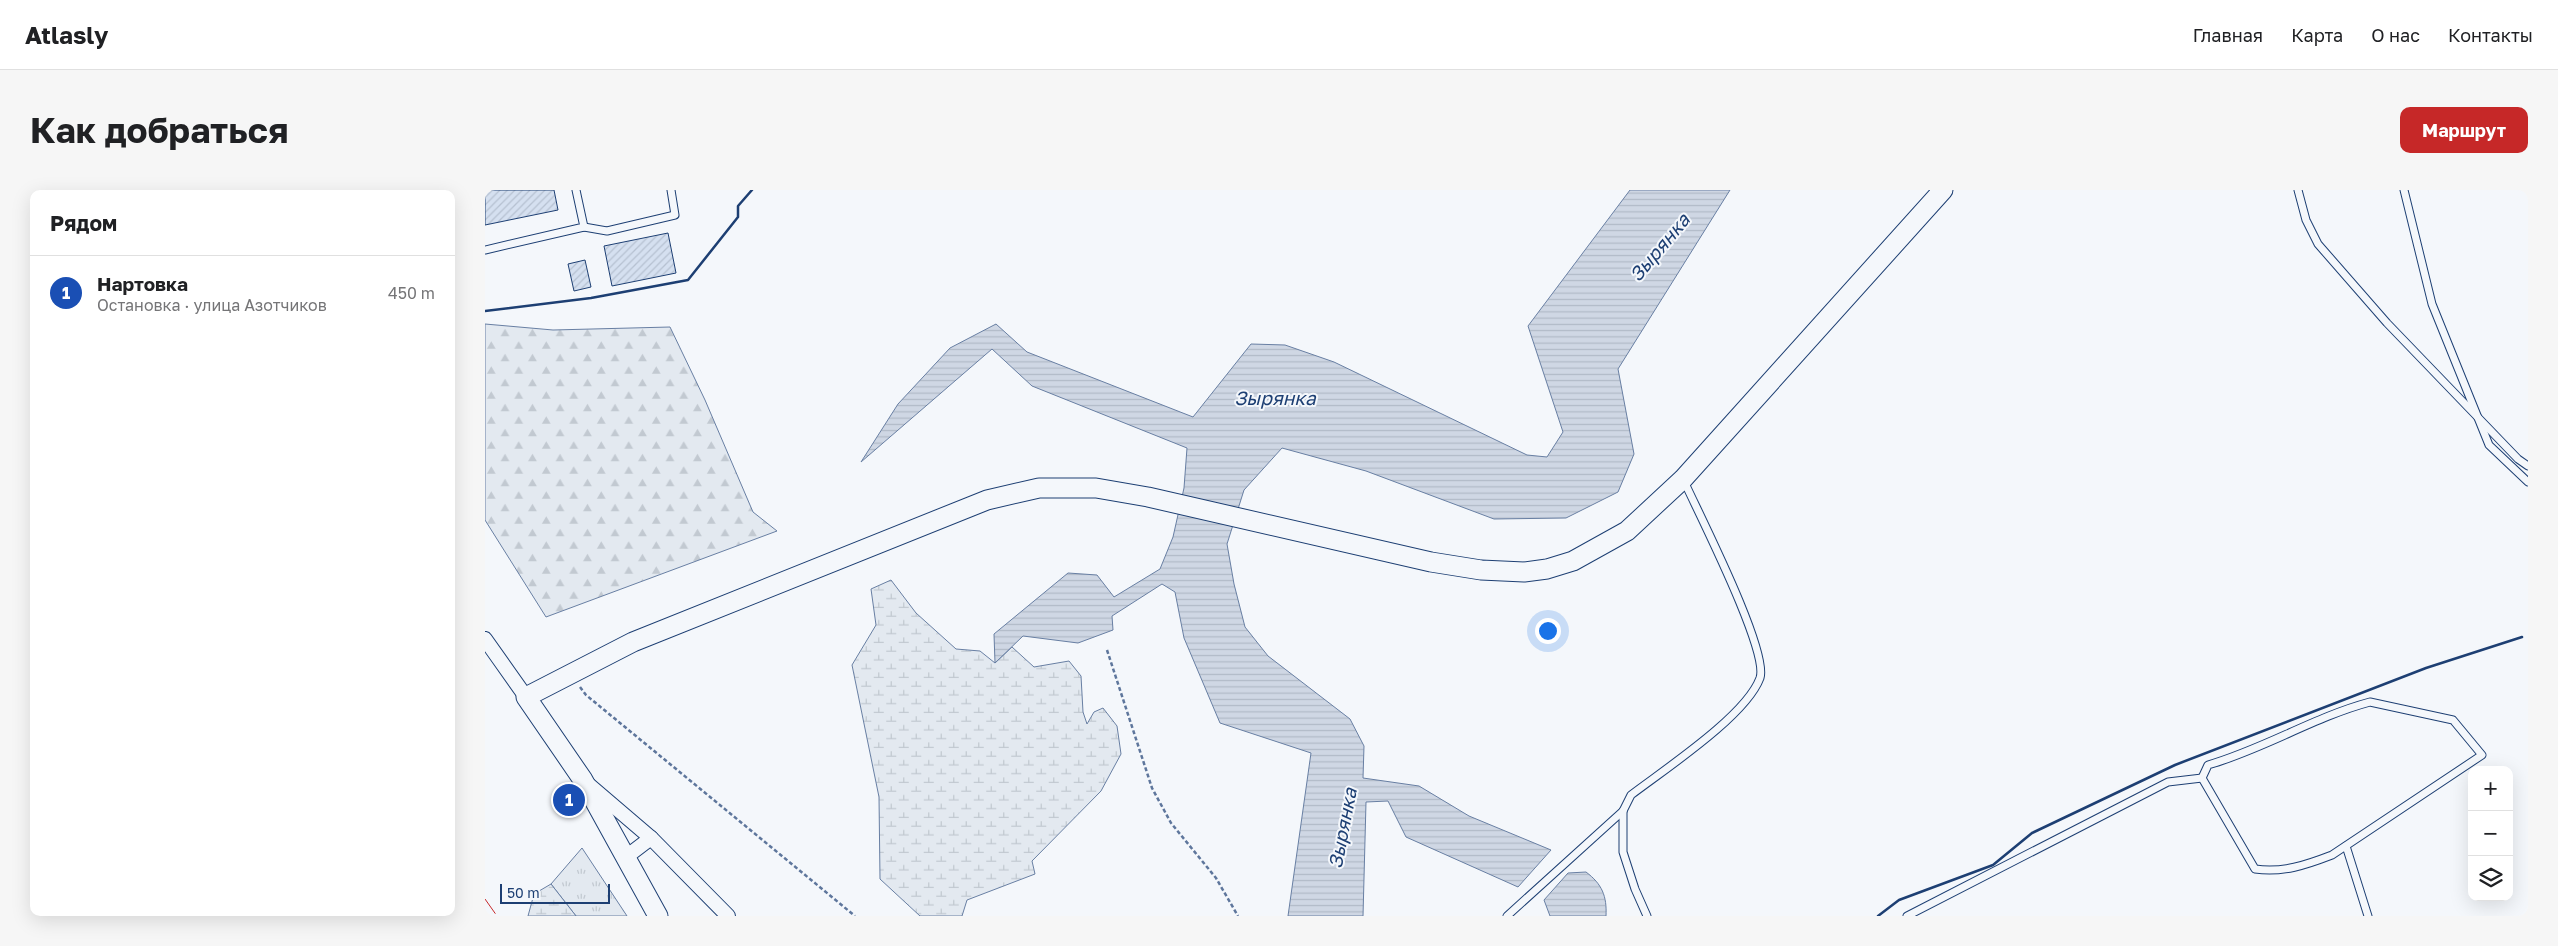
<!DOCTYPE html>
<html lang="ru">
<head>
<meta charset="utf-8">
<style>
  :root { --surface:#fff; --page:#f6f6f6; --text:#202124; --muted:#757577; --line:#e0e0e0; --accent:#c62828 }
  body { margin:0; font-family:"Golos Text",sans-serif; background:var(--page); color:var(--text) }
  .controls { position:absolute; right:15px; bottom:15px; display:grid; overflow:hidden; border-radius:10px; box-shadow:0 5px 20px #0002 }
  .controls button { width:45px; height:45px; display:grid; place-items:center; padding:0; border:0; border-bottom:1px solid var(--line); background:var(--surface); color:var(--text); font:25px sans-serif }
  .scale { position:absolute; left:15px; bottom:12px; width:110px; box-sizing:border-box; padding-left:5px; border:2px solid #1d3f73; border-top:0; font-size:14px; line-height:18px; white-space:nowrap; color:#1d3f73; -webkit-text-stroke:4px #f4f7fb; paint-order:stroke }
  .you { position:absolute; left:1062px; top:440px; width:18px; height:18px; margin:-12px; border:4px solid #fff; border-radius:50%; background:#1a73e8; box-shadow:0 0 0 8px #1a73e833 }
  .badge { display:grid; place-items:center; width:32px; height:32px; border-radius:50%; background:var(--accent); color:#fff; font-size:16px; font-weight:700 }
  .pin { position:absolute; translate:-50% -50%; border:2px solid #fff; box-shadow:0 1px 5px #0006 }
  .list { margin:0; padding:0; list-style:none }
  h2 { display:flex; justify-content:space-between; align-items:center; height:65px; margin:0; padding:0 20px; font-size:21px }
  h2 small { font-size:16px; font-weight:400; color:var(--muted) }
  .list li { display:grid; grid-template-columns:32px 1fr auto; gap:15px; align-items:center; box-sizing:border-box; height:75px; padding:0 20px; border-top:1px solid var(--line) }
  .list b { display:block; font-size:19px; white-space:nowrap }
  .list p { margin:0; font-size:16px; white-space:nowrap; color:var(--muted) }
  .list em { font-size:16px; font-style:normal; color:var(--muted) }
  .icon { flex:none; width:28px; height:28px; fill:none; stroke:currentColor; stroke-width:2; stroke-linecap:round; stroke-linejoin:round }
  .map { position:relative; flex:none; width:2043px; height:726px; overflow:hidden; border-radius:10px }
  header { display:flex; align-items:center; gap:30px; box-sizing:border-box; height:70px; padding:0 25px; background:var(--surface); border-bottom:1px solid var(--line) }
  header strong { font-size:24px }
  nav { display:flex; gap:28px; margin-inline-start:auto; font-size:18px }
  .intro { display:flex; align-items:center; justify-content:space-between; box-sizing:border-box; height:120px; padding:0 30px }
  h1 { margin:0; font-size:35px }
  .button { padding:12px 22px; border-radius:10px; background:var(--accent); color:#fff; font-size:18px; font-weight:700 }
  main { display:flex; gap:30px; padding:0 30px }
  aside { flex:1; background:var(--surface); border-radius:10px; box-shadow:0 5px 20px #0002 }
  .map>svg:first-child { display:block }
</style>
</head>
<body>
<header>
<strong>Atlasly</strong>
<nav><a>Главная</a><a>Карта</a><a>О нас</a><a>Контакты</a></nav>
</header>
<div class="intro"><h1>Как добраться</h1><a class="button">Маршрут</a></div>
<main>
<aside>
<h2>Рядом<small></small></h2>
<ul class="list">
<li><span class="badge" style="background:#1a4fb4">1</span><div><b>Нартовка</b><p>Остановка · улица Азотчиков</p></div><em>450 m</em></li>
</ul>
</aside>
<div class="map">
<svg width="2043" height="726" viewBox="0 0 2043 726">
  <defs>
    <pattern id="grass-tufts" width="24" height="20" patternUnits="userSpaceOnUse" patternTransform="scale(1.25)"><rect width="24" height="20" fill="#e3e9f0"/><path d="M3 7l-1-3M5 7V3M7 7l1-3M15 17l-1-3M17 17v-4M19 17l1-3" fill="none" stroke="#c2c9d1"/></pattern>
    <pattern id="forest-firs" width="22" height="20" patternUnits="userSpaceOnUse" patternTransform="scale(1.25)"><rect width="22" height="20" fill="#e3e9f0"/><path d="M5 1l3.5 6h-7zM16 11l3.5 6h-7z" fill="#c2c9d1"/></pattern>
    <pattern id="wetland-marsh" width="20" height="14" patternUnits="userSpaceOnUse" patternTransform="scale(1.25)"><rect width="20" height="14" fill="#e3e9f0"/><path d="M1 5h8M5 5V1M11 12h8M15 12V8" fill="none" stroke="#c2c9d1"/></pattern>
    <pattern id="water-rules" width="6" height="5" patternUnits="userSpaceOnUse" patternTransform="scale(1.25)"><rect width="6" height="5" fill="#cfd7e4"/><path d="M0 2.5h6" fill="none" stroke="#b1bac7"/></pattern>
    <pattern id="building-hatch" width="6" height="6" patternUnits="userSpaceOnUse" patternTransform="scale(1.25)"><rect width="6" height="6" fill="#d5e0f0"/><path d="M-1 1l2-2M0 6l6-6M5 7l2-2" fill="none" stroke="#b6c1d1"/></pattern>
  </defs>
  <rect width="100%" height="100%" fill="#f4f7fb"/>
  <polygon fill="url(#grass-tufts)" stroke="#687fa3" points="97,658 142,726 91,726 66,694"/>
  <polygon fill="url(#forest-firs)" stroke="#687fa3" points="0,134 68,140 185,137 220,210 268,322 292,341 61,427 0,330"/>
  <g fill="url(#wetland-marsh)" stroke="#687fa3">
    <polygon points="406,390 431,423 471,459 495,461 510,473 527,457 549,477 584,471 596,486 598,522 602,534 609,522 618,518 632,536 636,564 616,601 547,671 550,684 482,710 477,726 435,726 395,689 394,607 367,475 391,435 386,399"/>
    <polygon points="66,694 91,726 43,726 49,704"/>
  </g>
  <g fill="url(#water-rules)" stroke="#687fa3">
    <polygon points="1145,0 1245,0 1133,179 1149,264 1133,302 1081,328 1009,329 881,281 797,258 759,300 742,354 749,394 760,437 783,466 865,529 879,556 878,588 934,596 984,626 1066,660 1033,697 921,647 903,611 881,612 878,726 803,726 826,563 735,533 699,448 690,402 677,394 627,426 628,440 593,453 538,446 510,473 509,444 583,383 612,385 629,407 675,379 688,347 699,298 702,258 547,196 507,159 376,272 413,214 465,158 511,134 542,162 708,227 766,154 800,155 849,172 1042,265 1062,267 1078,242 1043,136"/>
    <path d="M1101,682C1117,694 1122,706 1121,726H1065L1059,710L1083,683Z"/>
  </g>
  <g fill="url(#building-hatch)" stroke="#1d3f73">
    <polygon points="0,0 69,0 73,20 0,35"/>
    <polygon points="183,43 191,83 127,96 119,56"/>
    <polygon points="100,70 106,97 89,101 83,74"/>
  </g>
  <g fill="none" stroke-linecap="round" stroke-linejoin="round">
    <g stroke="#1d3f73" stroke-width="9">
      <g id="lane">
        <polyline points="1813,0 1821,30 1833,54 1902,133 2033,269 2043,276"/>
        <polyline points="1919,0 1947,114 2004,255 2043,292"/>
        <polyline points="99,37 122,41 190,25 186,0"/>
        <polyline points="0,60 99,37 91,0"/>
        <path d="M1885,512L1968,530L1997,565L1847,665C1821,675 1798,683 1770,679L1717,588L1723,575C1779,559 1829,527 1885,512Z"/>
        <polyline points="1138,621 1138,662 1150,699 1162,726"/>
        <polyline points="1861,656 1883,726"/>
        <path d="M1022,726L1138,621L1146,605C1180,579 1261,526 1275,488C1284,461 1214,324 1199,291"/>
        <polyline points="1422,726 1683,592 1717,588"/>
      </g>
    </g>
    <g stroke="#1d3f73" stroke-width="16">
      <g id="street">
        <polyline points="0,449 41,507"/>
        <polyline points="104,595 166,648 243,726"/>
        <polyline points="141,667 166,648"/>
      </g>
    </g>
    <g stroke="#1d3f73" stroke-width="21">
      <polyline id="secondary" points="173,726 98,590 41,507 148,452 502,310 554,298 611,298 663,307 946,372 996,380 1039,382 1062,379 1088,371 1142,341 1198,289 1458,0"/>
    </g>
    <g stroke="#5e769c" stroke-width="2.5" stroke-dasharray="4 2.5" stroke-linecap="butt">
      <polyline points="622,460 667,598 686,633 731,688 753,726"/>
      <polyline points="95,497 101,505 370,726"/>
    </g>
    <use href="#lane" stroke="#f4f7fb" stroke-width="7"/>
    <use href="#street" stroke="#f4f7fb" stroke-width="14"/>
    <use href="#secondary" stroke="#f4f7fb" stroke-width="19"/>
    <g stroke="#1d3f73" stroke-width="2.5">
      <polyline points="0,121 106,108 203,90 253,27 253,16 267,0"/>
      <polyline points="1393,726 1414,710 1508,675 1547,643 1690,575 1941,478 2037,447"/>
    </g>
    <polyline stroke="#c62828" stroke-width="1" stroke-dasharray="18 4 2.5 4" stroke-linecap="butt" points="0,709 12,726"/>
  </g>
  <g text-anchor="middle" dominant-baseline="central" stroke-width="4" stroke-linejoin="round" paint-order="stroke">
    <g font-size="19" font-style="italic" fill="#1d3f73" stroke="#f4f7fb">
      <text transform="translate(1174 57) rotate(-50)">Зырянка</text>
      <text x="790" y="207">Зырянка</text>
      <text transform="translate(857 638) rotate(-79)">Зырянка</text>
    </g>
  </g>
</svg>
<div class="controls">
<button>+</button>
<button>−</button>
<button><svg class="icon" aria-label="layers" viewBox="0 0 24 24"><path d="M12 4l9 5-9 5-9-5zM3 14l9 5 9-5"/></svg></button>
</div>
<div class="scale">50 m</div>
<div class="you"></div>
<div class="pin badge" style="left:84px;top:610px;background:#1a4fb4">1</div>
</div>
</main>
</body>
</html>
